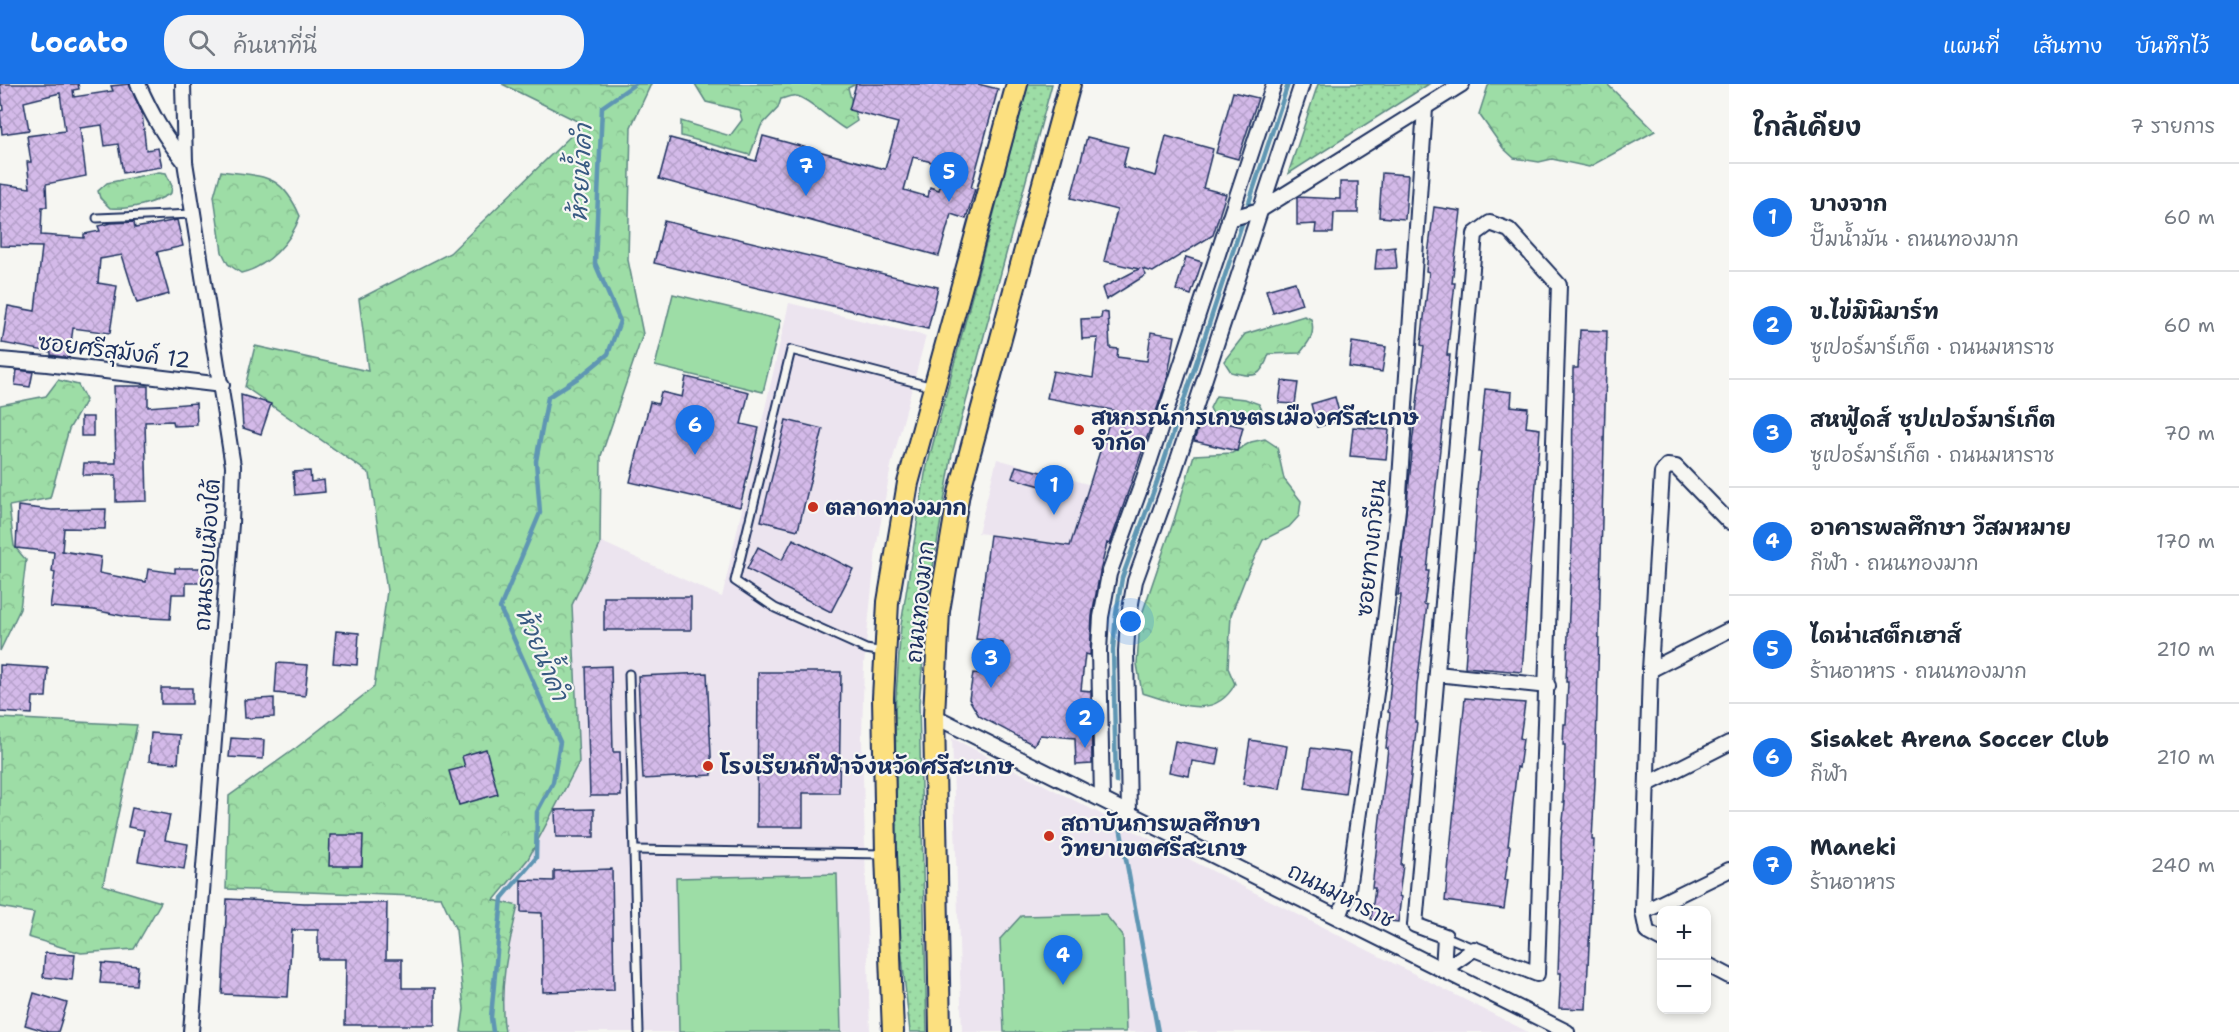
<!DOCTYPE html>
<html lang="th">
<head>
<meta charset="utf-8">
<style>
  :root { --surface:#fff; --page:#f2f2f3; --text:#1f2937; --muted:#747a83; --line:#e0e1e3; --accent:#1a73e8 }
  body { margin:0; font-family:"Shantell Sans","Playpen Sans Thai",sans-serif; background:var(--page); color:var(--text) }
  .controls { position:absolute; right:18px; bottom:18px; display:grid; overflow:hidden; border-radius:12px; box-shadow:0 3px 9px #0003 }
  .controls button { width:54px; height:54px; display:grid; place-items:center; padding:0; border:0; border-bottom:2px solid var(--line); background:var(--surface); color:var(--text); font:30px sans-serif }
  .you { position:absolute; left:1131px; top:538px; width:21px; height:21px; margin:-15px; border:4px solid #fff; border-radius:50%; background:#1a73e8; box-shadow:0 0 0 9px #1a73e833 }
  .badge { display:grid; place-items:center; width:39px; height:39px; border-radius:50%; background:var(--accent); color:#fff; font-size:20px; font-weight:700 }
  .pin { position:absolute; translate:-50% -50px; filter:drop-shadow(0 2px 3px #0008) }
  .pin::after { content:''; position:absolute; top:32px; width:21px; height:18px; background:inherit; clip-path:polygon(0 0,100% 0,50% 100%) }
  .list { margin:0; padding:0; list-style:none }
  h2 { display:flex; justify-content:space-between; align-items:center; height:78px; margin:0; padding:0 24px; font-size:26px }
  h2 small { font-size:20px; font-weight:400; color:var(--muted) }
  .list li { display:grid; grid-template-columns:39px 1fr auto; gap:18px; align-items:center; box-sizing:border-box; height:108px; padding:0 24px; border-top:2px solid var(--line) }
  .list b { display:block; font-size:22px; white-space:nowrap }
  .list p { margin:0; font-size:20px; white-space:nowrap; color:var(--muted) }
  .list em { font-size:20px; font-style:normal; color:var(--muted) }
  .icon { flex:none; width:33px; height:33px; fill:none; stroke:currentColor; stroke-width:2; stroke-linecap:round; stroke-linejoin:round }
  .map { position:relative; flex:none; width:1729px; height:948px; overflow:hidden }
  header { display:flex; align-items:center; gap:36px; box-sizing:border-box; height:84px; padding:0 30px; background:var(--accent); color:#fff }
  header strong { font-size:28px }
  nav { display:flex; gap:33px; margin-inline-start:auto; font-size:21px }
  .search { width:420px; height:54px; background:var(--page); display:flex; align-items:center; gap:15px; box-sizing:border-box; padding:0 21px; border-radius:24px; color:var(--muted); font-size:22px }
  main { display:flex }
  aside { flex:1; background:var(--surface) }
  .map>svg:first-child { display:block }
</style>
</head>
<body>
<header>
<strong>Locato</strong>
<div class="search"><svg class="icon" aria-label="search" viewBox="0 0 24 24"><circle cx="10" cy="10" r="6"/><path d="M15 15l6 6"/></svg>ค้นหาที่นี่</div>
<nav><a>แผนที่</a><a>เส้นทาง</a><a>บันทึกไว้</a></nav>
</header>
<main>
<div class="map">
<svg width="1729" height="948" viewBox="0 0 1729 948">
  <defs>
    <pattern id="grass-dots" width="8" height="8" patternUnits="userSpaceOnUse" patternTransform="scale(1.5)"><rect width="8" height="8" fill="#9ddda6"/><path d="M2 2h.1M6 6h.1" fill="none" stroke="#87be91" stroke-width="1.8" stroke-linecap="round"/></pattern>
    <pattern id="forest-crowns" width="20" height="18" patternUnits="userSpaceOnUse" patternTransform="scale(1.5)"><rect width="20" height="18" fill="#9ddda6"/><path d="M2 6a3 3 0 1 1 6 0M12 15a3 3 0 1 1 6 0" fill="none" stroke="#87be91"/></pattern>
    <pattern id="building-cross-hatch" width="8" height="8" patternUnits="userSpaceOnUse" patternTransform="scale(1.5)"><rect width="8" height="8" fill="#d4bae9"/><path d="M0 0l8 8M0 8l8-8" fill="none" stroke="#b5a0ca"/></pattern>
  </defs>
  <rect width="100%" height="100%" fill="#f6f6f2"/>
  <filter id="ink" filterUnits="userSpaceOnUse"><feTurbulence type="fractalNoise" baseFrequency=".0167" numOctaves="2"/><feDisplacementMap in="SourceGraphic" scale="12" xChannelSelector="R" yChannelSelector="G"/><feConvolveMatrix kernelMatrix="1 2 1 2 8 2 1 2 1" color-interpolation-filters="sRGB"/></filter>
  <g filter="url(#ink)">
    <g fill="#ece4ef">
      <polygon points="789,219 926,252 891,382 876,465 864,580 862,653 870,948 493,948 491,929 503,816 510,784 543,431 722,513"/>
      <polygon points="997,375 1131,412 1113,467 978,449"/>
      <polygon points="952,654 1528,948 962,948"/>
    </g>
    <g fill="url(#grass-dots)" stroke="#5c8682" stroke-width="1.5">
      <polygon points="1028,0 1052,0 952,370 929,507 919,620 927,948 910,948 898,835 895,626 901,541 925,390"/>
      <polygon points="1318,0 1429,0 1288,90"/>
    </g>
    <g fill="url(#forest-crowns)" stroke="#5c8682" stroke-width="1.5">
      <path d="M502,0H651L631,43L628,176L643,250L601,372L600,461L572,521L579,678L528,775L494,816L518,822C508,864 498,905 505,948H461L464,925L456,846L441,813L226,805L229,712L296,664L374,603L387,507L370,390L245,303L255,262L368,287L359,215L450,169L583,40Z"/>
      <path d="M695,0H856L848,4L857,37L845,45C832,38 807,13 796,12C792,11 785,14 781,15L778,24L761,42L750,71L681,52V37L730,52L742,36L739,26L706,18Z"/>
      <polygon points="1491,0 1607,0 1655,47 1589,83 1552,75 1539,78 1514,74 1503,64 1479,30 1488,2"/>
      <path d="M221,87C263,93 281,88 300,132C291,158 268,183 241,189L228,180L222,168L214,112Z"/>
      <path d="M159,88L166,89L172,102L171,109C155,119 130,126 110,124L100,114L98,107L107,99Z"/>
      <path d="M1304,232L1311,235C1316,250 1309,258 1300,269L1269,270C1261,294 1255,294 1231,288L1224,277L1245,250Z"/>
      <polygon points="58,296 78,301 86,316 69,345 50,414 9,422 14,462 26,476 20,525 0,567 0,321 46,312"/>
      <polygon points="1216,312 1245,315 1259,320 1262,326 1259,333 1245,338 1216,336 1210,324"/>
      <path d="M1265,355L1277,363L1284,395L1301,417L1299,432L1289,443L1263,456L1247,490L1231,531L1228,584L1235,600C1214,639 1174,618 1142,609L1137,580L1140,536L1174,436L1194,371L1232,369L1251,358Z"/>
      <polygon points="0,634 137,641 103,801 161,818 134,865 81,869 28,853 34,829 0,823"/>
    </g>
    <g fill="#9ddda6" stroke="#5c8682" stroke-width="1.5">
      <polygon points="673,210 781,236 763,308 655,282"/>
      <polygon points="837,790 841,948 679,948 676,794"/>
      <polygon points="1105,830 1123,852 1126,948 1004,948 1000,855 1021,832"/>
    </g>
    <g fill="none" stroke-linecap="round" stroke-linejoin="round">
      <g stroke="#5f96b3" stroke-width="4.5">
        <polyline points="1116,698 1113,566 1116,530 1122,494 1157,398 1288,0"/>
        <polyline points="1118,732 1158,948"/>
        <polyline points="493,948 491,933 502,814 536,774 537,728 553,698 560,658 500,524 540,429 536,377 548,313 581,292 608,270 620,237 595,179 602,23 635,0"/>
      </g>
    </g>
    <g fill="url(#building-cross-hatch)" stroke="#1b2f5e" stroke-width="1.5" fill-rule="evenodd">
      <polygon points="0,0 78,0 79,5 73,6 74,13 113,7 111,2 129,0 142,29 146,66 158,64 162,83 123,89 118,60 105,62 102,41 80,44 86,92 46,100 47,123 42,123 41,151 84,154 84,150 100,147 98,142 111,139 134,138 135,144 177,136 183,162 157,168 169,210 137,219 122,171 100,175 98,199 117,202 110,249 73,244 69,274 51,271 51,268 2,259 8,222 35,227 42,163 0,162 0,100 30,104 27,78 31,78 27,52 65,47 60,9 24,18 29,46 2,50 0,27 3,26"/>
      <path d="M856,0H978L998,5L971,104L975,105L966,135L951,130L939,172L659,95L670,54L756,77L763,52L885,85L898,39L849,26ZM913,73L946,82L939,106L930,103L928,113L904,106Z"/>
      <polygon points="1233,8 1258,14 1238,75 1216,69"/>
      <polygon points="1166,52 1213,65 1203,104 1226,110 1213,151 1153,188 1143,185 1146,191 1106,216 1102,204 1139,185 1104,177 1117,126 1071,114 1087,53 1128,63 1123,83 1156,92"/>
      <polygon points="1382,89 1408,91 1405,135 1379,133"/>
      <polygon points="1340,98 1358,98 1358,129 1334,129 1333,149 1315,149 1316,140 1297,141 1297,113 1340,115"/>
      <polygon points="1434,123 1461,127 1452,199 1455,199 1447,271 1450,271 1427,487 1429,487 1424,520 1427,521 1417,602 1415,638 1417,638 1401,781 1403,781 1399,812 1401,813 1398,838 1371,835 1375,804 1372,804 1388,664 1386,664 1390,629 1388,628 1392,585 1401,511 1398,511 1403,475 1401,475 1412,369 1411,368 1424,262 1421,261 1429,188 1426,187"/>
      <polygon points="664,137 938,203 928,245 654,179"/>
      <polygon points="1395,163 1397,184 1375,185 1377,165"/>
      <polygon points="1186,173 1202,178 1191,211 1176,206"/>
      <polygon points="1295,198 1302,220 1273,229 1266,206"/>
      <polygon points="1102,228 1108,229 1110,264 1118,265 1117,273 1147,277 1151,248 1175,252 1167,296 1110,460 1107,459 1100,488 1092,532 1090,571 1085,570 1081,606 1091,607 1092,680 1076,681 1075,654 1040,651 1034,661 979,632 969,615 973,589 999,592 1003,559 976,555 990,451 1070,462 1113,326 1047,314 1053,287 1093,294 1098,254 1082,255 1081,235 1101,234"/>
      <polygon points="1580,246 1607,247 1595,699 1592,756 1594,756 1586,925 1559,924 1561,889 1558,889 1562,776 1561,776 1561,755 1565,718 1563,718 1565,661 1563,661 1564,640 1566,640 1568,598 1566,598 1572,459 1573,284 1578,284"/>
      <polygon points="1352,258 1386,263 1382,288 1349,283"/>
      <polygon points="17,286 33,288 30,303 15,301"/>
      <polygon points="686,293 749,308 741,340 759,344 740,423 630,398 650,318 658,320 661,308 682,313"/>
      <polygon points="1282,297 1298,299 1295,320 1279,319"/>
      <polygon points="114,302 148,302 148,323 196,319 197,341 174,342 173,337 145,338 147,417 116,418 116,391 83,391 84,379 116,379"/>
      <polygon points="1485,305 1512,308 1511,322 1528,324 1526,343 1540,345 1522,588 1465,583 1478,405 1477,405 1481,368 1479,368"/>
      <polygon points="241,311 271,320 261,350 243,344"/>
      <polygon points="1335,313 1341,336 1317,343 1311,320"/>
      <rect x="81" y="333" width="12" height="19"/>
      <polygon points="1202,333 1243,343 1237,367 1194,357"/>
      <polygon points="786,336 823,345 798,446 761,437"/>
      <polygon points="1353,343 1389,346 1386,375 1350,372"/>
      <polygon points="1016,382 1045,389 1041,402 1012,394"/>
      <polygon points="310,387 311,398 324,396 325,408 295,411 293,388"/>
      <polygon points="18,422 51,426 106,425 105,445 64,444 62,467 101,473 99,489 146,498 148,485 175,489 175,484 205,484 205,499 186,499 186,510 172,510 170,535 128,533 94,526 50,523 55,489 52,488 54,468 16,464"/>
      <polygon points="793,455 853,485 831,528 747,485 758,463 782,476"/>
      <rect x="604" y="513" width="87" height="33"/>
      <polygon points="336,547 359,549 357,581 333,579"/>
      <polygon points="277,579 308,581 305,612 275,609"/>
      <polygon points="0,581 48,584 46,613 33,613 32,630 0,628"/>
      <polygon points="611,582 613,668 620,668 621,712 590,712 586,583"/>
      <polygon points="758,588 841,588 839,709 803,709 803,743 757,743"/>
      <polygon points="707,589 712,691 643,695 638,592"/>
      <rect x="161" y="604" width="31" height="16"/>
      <polygon points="274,614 274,633 245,634 244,616"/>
      <polygon points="1465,614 1525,619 1520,654 1523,655 1519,684 1517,683 1508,762 1510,762 1505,796 1508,796 1504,825 1445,817"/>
      <polygon points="151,649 180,651 178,679 149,677"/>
      <polygon points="231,654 264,656 263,675 229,673"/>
      <polygon points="1250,656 1287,662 1280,705 1243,700"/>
      <polygon points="1175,657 1220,665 1217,681 1192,677 1189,692 1169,688"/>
      <polygon points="1311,664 1351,669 1345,710 1305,704"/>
      <polygon points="486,665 498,710 459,721 449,687 465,683 462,672"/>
      <polygon points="132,724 170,731 165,756 188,760 184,785 138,777 144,746 128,743"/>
      <polygon points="594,725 594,753 556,753 555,726"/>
      <polygon points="330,751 363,751 362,782 329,782"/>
      <polygon points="612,785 614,906 543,908 542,829 521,828 521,796 554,797 554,787"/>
      <polygon points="227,815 304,819 387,819 386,875 402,875 402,904 435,904 435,941 345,941 346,875 318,875 318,846 292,846 288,913 222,910"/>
      <polygon points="45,869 75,871 72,896 43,893"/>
      <polygon points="102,879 138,882 136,901 100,899"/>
      <polygon points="34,909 67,919 58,948 48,948 25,941"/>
    </g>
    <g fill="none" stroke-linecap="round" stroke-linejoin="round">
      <g stroke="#1b2f5e" stroke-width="11">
        <g id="service">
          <polyline points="97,134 193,130"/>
          <polyline points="883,568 866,565 775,524 735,497 791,266 933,303"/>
          <polyline points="629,590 639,948"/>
          <polyline points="635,766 884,770"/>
          <polyline points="1445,852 1473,864"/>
        </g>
      </g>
      <g stroke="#1b2f5e" stroke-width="18">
        <g id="minor">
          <path d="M138,0C151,29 164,53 185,78"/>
          <polyline points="183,0 185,78 233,382 231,440 191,948"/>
          <polyline points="1229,135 1260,126 1462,0"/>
          <polygon points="1490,139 1509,146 1559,201 1537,890 1474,865 1443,886 1445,852 1415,841 1475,150"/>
          <polyline points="0,276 47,280 222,301"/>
          <polyline points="1650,586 1729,546"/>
          <polyline points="1437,590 1548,602"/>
          <polyline points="934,632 1567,948"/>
          <polyline points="1648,700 1729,659"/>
          <polyline points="1102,715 1099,566 1101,533 1109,490 1144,394 1274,0"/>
          <polyline points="1129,729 1126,567 1128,536 1135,497 1169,403 1302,0"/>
          <polyline points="1643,828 1729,786"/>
          <polyline points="1339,833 1347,812 1379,588 1398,425 1425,24"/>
          <polyline points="1662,856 1647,848 1643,828 1650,586 1662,389 1667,382 1676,383 1729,438"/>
          <polyline points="1706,880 1729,892"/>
        </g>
      </g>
      <g stroke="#1b2f5e" stroke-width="24">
        <g id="primary">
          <polyline points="893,948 886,770 883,614 888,518 908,399 1017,0"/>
          <polyline points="940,948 934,632 939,527 959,409 1070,0"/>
        </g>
      </g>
      <use href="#service" stroke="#f6f6f2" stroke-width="7"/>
      <use href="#minor" stroke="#f6f6f2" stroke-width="14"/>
      <use href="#primary" stroke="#fce080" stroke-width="20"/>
    </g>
  </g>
  <g fill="#c8321e" stroke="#f6f6f2" stroke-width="2">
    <circle cx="1079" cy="346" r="6"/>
    <circle cx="813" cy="423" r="6"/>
    <circle cx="708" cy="682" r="6"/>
    <circle cx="1049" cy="752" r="6"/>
  </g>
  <g text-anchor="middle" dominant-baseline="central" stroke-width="4.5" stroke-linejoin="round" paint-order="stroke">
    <g font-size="22" fill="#1b2f5e" stroke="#f6f6f2">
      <text transform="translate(114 267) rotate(7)">ซอยศรีสุมังค์ 12</text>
      <text transform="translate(1371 464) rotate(-84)">ซอยทางเกวียน</text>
      <text transform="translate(207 471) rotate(-86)">ถนนรอบเมืองใต้</text>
      <text transform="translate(920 518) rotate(-84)">ถนนทองมาก</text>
      <text transform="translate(1341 811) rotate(27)">ถนนมหาราช</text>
    </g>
    <g font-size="22" font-weight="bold" fill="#1b2f5e" stroke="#f6f6f2" text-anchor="start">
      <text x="1091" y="333">สหกรณ์การเกษตรเมืองศรีสะเกษ<tspan x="1091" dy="25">จำกัด</tspan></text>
      <text x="825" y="423">ตลาดทองมาก</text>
      <text x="720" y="682">โรงเรียนกีฬาจังหวัดศรีสะเกษ</text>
      <text x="1061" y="739">สถาบันการพลศึกษา<tspan x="1061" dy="25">วิทยาเขตศรีสะเกษ</tspan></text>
    </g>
    <g font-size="24" font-style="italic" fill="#385a82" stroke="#f6f6f2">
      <text transform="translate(581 89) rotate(-87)">ห้วยน้ำคำ</text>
      <text transform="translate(542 570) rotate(67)">ห้วยน้ำคำ</text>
    </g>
  </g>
</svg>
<div class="controls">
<button>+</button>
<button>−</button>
</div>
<div class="you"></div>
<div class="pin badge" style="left:1054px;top:431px">1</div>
<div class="pin badge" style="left:1085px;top:664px">2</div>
<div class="pin badge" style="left:991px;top:604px">3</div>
<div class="pin badge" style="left:1063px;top:901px">4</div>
<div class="pin badge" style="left:949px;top:118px">5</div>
<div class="pin badge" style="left:695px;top:371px">6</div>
<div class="pin badge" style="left:806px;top:112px">7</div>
</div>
<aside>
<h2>ใกล้เคียง<small>7 รายการ</small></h2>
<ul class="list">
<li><span class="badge">1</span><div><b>บางจาก</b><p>ปั๊มน้ำมัน · ถนนทองมาก</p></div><em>60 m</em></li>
<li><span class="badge">2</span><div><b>ข.ไข่มินิมาร์ท</b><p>ซูเปอร์มาร์เก็ต · ถนนมหาราช</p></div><em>60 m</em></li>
<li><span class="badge">3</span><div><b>สหฟู้ดส์ ซุปเปอร์มาร์เก็ต</b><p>ซูเปอร์มาร์เก็ต · ถนนมหาราช</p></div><em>70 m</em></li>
<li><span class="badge">4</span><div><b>อาคารพลศึกษา วีสมหมาย</b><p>กีฬา · ถนนทองมาก</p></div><em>170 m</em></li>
<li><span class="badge">5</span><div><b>ไดน่าเสต็กเฮาส์</b><p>ร้านอาหาร · ถนนทองมาก</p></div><em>210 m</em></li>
<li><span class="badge">6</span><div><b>Sisaket Arena Soccer Club</b><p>กีฬา</p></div><em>210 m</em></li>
<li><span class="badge">7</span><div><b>Maneki</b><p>ร้านอาหาร</p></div><em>240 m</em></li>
</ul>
</aside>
</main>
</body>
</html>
